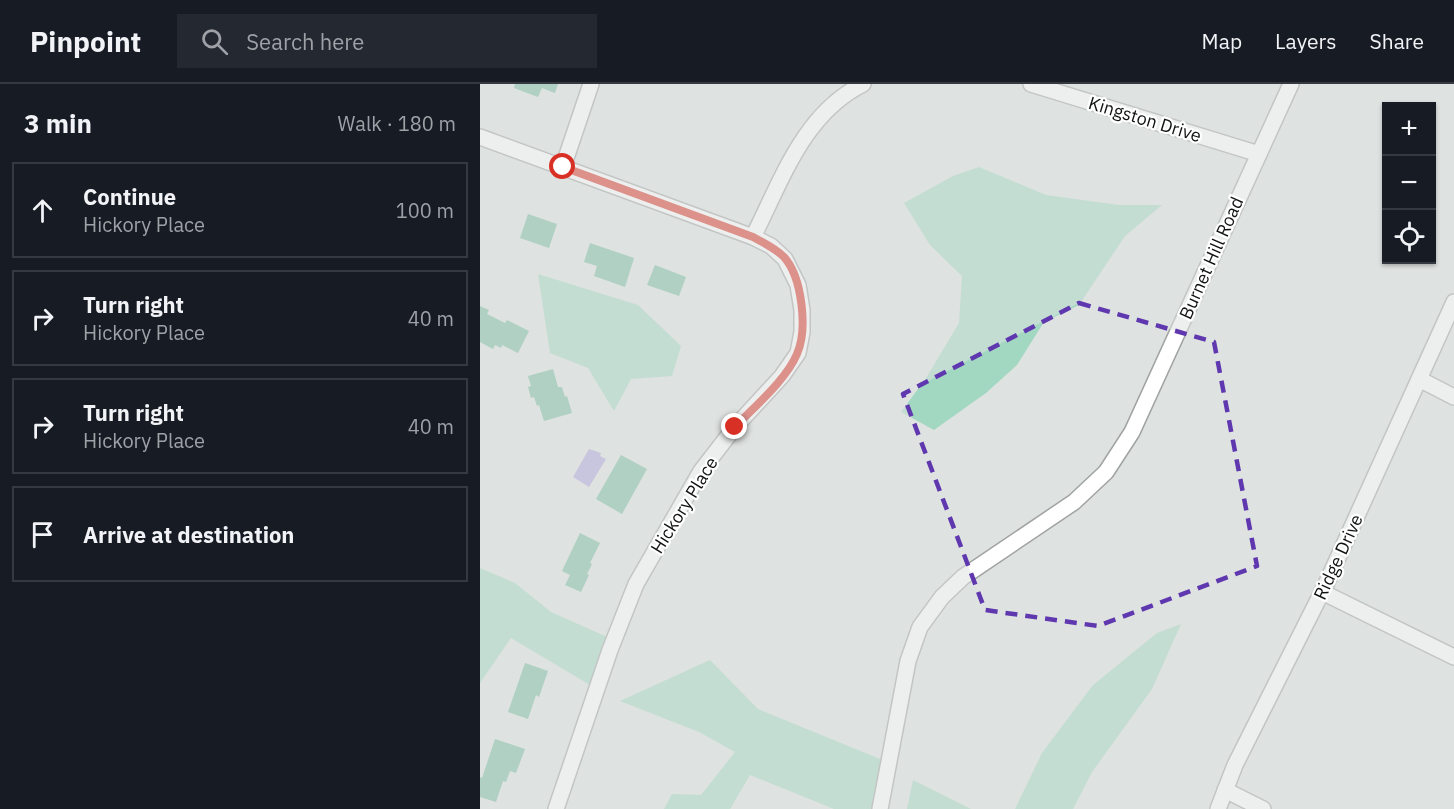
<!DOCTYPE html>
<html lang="en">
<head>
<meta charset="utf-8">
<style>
  :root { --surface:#171b24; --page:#242831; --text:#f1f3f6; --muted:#9ea1a6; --line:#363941 }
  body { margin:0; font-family:"IBM Plex Sans",sans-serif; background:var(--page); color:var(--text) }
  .controls { position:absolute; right:18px; top:18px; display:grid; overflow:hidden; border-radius:0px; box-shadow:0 2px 4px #0004 }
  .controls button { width:54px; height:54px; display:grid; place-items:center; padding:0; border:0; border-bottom:2px solid var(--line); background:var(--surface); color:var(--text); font:30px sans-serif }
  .stop { position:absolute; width:18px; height:18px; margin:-14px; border:4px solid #d93025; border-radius:50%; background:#fff }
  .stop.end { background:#d93025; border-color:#fff; box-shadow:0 2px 6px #0008 }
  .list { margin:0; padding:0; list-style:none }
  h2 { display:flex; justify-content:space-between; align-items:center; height:78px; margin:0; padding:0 24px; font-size:26px }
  h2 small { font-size:20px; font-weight:400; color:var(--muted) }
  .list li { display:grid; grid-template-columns:39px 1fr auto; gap:18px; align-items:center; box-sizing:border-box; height:96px; margin:0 12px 12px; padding:0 12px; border:2px solid var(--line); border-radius:0px }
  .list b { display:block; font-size:22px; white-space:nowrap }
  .list p { margin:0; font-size:20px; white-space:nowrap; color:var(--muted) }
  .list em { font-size:20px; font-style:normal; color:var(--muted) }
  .icon { flex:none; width:33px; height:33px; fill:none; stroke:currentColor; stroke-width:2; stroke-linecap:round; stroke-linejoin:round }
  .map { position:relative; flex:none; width:974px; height:725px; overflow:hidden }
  header { display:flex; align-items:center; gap:36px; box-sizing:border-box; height:84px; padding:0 30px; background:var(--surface); border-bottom:2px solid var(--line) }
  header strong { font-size:28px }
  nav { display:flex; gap:33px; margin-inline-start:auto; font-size:21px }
  .search { width:420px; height:54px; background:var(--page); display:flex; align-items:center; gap:15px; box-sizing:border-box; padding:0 21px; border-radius:0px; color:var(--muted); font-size:22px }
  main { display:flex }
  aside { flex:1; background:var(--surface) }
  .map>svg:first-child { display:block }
</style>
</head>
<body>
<header>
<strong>Pinpoint</strong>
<div class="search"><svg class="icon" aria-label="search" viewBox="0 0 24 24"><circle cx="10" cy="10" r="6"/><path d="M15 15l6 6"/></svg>Search here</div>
<nav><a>Map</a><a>Layers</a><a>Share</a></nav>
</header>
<main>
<aside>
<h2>3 min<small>Walk · 180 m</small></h2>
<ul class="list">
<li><svg class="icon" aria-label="ahead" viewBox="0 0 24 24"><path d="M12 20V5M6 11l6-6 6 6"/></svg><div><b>Continue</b><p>Hickory Place</p></div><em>100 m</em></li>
<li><svg class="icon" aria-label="right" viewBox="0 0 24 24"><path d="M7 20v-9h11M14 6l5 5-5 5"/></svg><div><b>Turn right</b><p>Hickory Place</p></div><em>40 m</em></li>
<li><svg class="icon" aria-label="right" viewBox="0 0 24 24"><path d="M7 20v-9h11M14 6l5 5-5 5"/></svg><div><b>Turn right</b><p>Hickory Place</p></div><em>40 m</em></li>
<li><svg class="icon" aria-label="arrive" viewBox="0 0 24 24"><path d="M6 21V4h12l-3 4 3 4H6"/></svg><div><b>Arrive at destination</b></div></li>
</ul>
</aside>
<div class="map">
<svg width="974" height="725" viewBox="0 0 974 725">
  <rect width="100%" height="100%" fill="#dee2e0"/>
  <g fill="#a2d8c1">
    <polygon points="499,83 566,111 639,121 682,121 645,152 599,221 564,238 537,281 506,309 454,346 421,328 446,294 479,239 482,192 450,161 424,119 473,92"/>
    <polygon points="58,190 158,221 201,262 192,292 151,295 134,327 108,284 70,269"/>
    <polygon points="0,484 35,499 71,528 127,553 110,601 31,554 0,599"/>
    <polygon points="701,540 672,605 612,688 593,725 535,725 562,669 613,601 677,549"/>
    <polygon points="230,576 278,625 405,677 394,725 354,725 270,691 250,725 184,725 192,710 221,711 255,668 219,648 140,617"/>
    <polygon points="433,696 491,725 427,725"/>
  </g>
  <polygon fill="#aea3dd" points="109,365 121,369 120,372 126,375 109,403 93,393"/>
  <g fill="#75bb9f">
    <polygon points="35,0 78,0 75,9 62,4 58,13 34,4"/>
    <polygon points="48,130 77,140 69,164 40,154"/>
    <polygon points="110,159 154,174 145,203 114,192 117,182 104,178"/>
    <polygon points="175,181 206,193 199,212 167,201"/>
    <polygon points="0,222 9,226 7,230 25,239 27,236 49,247 38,269 22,261 21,264 15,261 13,265 0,258"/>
    <polygon points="73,285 78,303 82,303 85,313 87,312 92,329 64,337 59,321 57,322 54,313 51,314 48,303 51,302 48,292"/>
    <polygon points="141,371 167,385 142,430 116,415"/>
    <polygon points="100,449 120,459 110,479 112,480 107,490 109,491 101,508 85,501 90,491 82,487"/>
    <polygon points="45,579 68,587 59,613 56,611 48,635 28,628"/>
    <polygon points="15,655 45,665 36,689 30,687 26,698 23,697 16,718 0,713 0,693 2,694"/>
  </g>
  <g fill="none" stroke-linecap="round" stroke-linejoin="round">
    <g stroke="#a0a3a2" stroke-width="18">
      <g id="minor">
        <polyline points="551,0 779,70"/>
        <polyline points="0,53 273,153 291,162 305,175 318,201 322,226 322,248 318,269 302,292 255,343 221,387 156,500 130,566 76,725"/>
        <polyline points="83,83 111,0"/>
        <path d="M273,153C302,96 323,30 383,0"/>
        <polyline points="939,295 974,313"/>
        <polyline points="842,508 974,573"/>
        <polyline points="745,706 783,725"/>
        <polyline points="400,725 428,577 440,543 462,513 483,493 594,418 626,388 652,348 811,0"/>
        <polyline points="738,725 755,681 846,500 974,218"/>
      </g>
    </g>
    <use href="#minor" stroke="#fff" stroke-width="15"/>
  </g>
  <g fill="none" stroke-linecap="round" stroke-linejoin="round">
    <path stroke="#d93025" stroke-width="8" d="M83,83L273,153C284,159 295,164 304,173C322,193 328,245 317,270C306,296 275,322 255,343"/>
  </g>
  <path d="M0 0H974V725H0ZM599,219L734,258L777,482L618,542L505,526L423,310Z" fill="#dee2e0" fill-opacity=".55" fill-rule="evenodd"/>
  <path fill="none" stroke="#5f38b0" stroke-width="4.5" stroke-dasharray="12 8" stroke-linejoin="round" d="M599,219L734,258L777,482L618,542L505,526L423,310Z"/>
  <g text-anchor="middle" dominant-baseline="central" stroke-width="4.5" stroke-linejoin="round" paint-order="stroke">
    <g font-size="18" fill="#111212" stroke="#fff">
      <text transform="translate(665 35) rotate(17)">Kingston Drive</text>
      <text transform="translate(731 174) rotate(-66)">Burnet Hill Road</text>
      <text transform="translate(204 421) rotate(-58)">Hickory Place</text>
      <text transform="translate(858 473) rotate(-65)">Ridge Drive</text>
    </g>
  </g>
</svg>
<div class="controls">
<button>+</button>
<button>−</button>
<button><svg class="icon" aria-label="locate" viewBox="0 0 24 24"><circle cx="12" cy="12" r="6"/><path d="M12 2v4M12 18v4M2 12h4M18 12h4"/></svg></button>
</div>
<div class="stop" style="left:83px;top:83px"></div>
<div class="stop end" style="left:255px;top:343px"></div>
</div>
</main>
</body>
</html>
